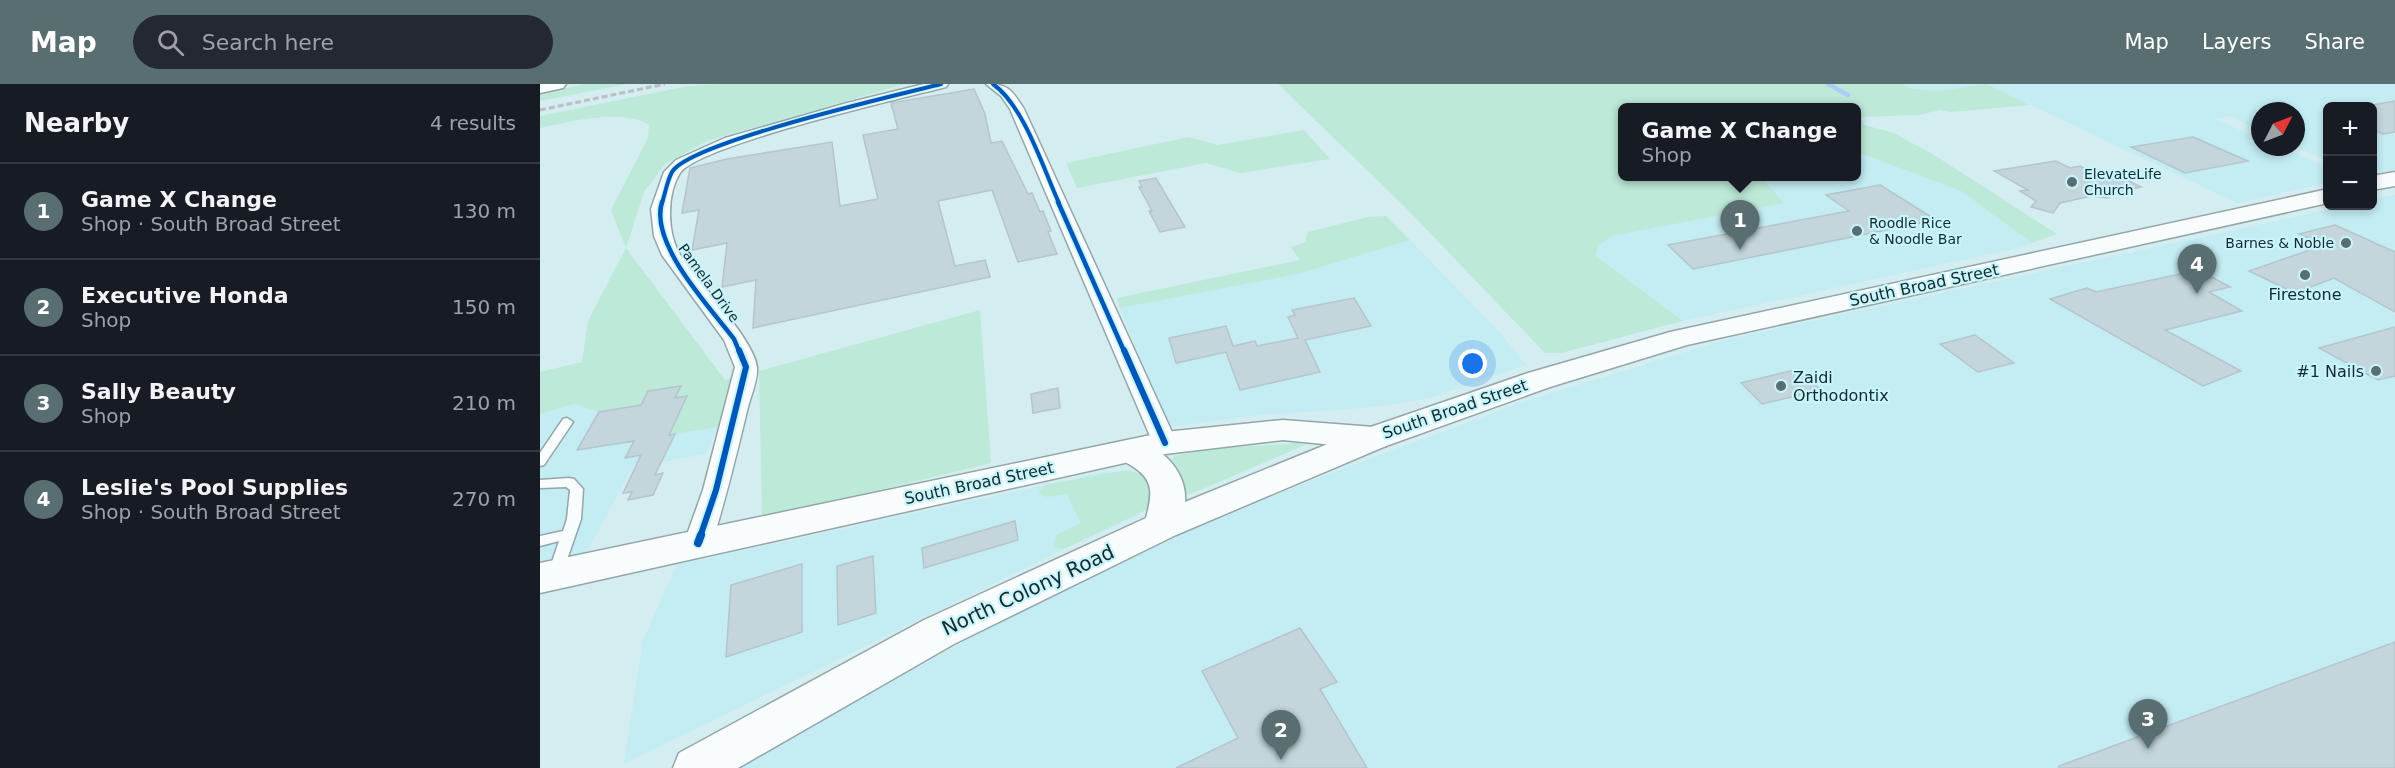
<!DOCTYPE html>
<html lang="en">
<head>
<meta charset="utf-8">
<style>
  :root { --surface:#171b24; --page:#242831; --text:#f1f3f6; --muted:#9ea1a6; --line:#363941; --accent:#596e71 }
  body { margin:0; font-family:"DejaVu Sans",sans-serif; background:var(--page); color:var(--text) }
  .controls { position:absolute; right:18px; top:18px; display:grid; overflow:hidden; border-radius:9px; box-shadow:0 3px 9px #0003 }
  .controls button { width:54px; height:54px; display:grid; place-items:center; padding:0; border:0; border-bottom:2px solid var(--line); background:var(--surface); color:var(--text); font:30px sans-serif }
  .compass { position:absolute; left:1711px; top:18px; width:54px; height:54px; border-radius:50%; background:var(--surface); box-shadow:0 3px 9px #0003; rotate:48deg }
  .you { position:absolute; left:933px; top:280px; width:21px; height:21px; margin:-15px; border:4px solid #fff; border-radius:50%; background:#1a73e8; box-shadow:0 0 0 9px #1a73e833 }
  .badge { display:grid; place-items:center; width:39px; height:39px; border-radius:50%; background:var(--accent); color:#fff; font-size:20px; font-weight:700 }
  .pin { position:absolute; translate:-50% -50px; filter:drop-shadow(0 2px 3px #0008) }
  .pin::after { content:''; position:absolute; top:32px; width:21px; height:18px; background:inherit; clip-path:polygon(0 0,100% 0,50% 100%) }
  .popup { position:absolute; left:1078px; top:19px; width:243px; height:78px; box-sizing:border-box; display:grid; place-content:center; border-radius:9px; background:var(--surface); filter:drop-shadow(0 2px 4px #0005); font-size:20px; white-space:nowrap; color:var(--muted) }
  .popup b { font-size:22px; color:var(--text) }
  .popup::after { content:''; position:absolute; left:50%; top:100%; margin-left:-12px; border:12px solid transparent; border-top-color:var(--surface) }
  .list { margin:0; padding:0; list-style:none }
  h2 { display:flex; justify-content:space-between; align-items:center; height:78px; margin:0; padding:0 24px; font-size:26px }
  h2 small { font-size:20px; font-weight:400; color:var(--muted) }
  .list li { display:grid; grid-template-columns:39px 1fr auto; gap:18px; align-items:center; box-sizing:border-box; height:96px; padding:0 24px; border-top:2px solid var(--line) }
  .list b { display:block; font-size:22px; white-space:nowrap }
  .list p { margin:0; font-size:20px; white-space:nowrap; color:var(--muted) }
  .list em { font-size:20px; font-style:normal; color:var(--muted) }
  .icon { flex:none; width:33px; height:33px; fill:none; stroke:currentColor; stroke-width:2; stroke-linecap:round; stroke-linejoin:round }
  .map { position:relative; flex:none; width:1855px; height:684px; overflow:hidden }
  header { display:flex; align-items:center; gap:36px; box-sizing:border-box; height:84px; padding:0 30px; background:var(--accent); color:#fff }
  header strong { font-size:28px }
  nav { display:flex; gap:33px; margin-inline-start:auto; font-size:21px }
  .search { width:420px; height:54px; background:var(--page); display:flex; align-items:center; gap:15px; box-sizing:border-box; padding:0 21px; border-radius:33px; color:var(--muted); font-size:22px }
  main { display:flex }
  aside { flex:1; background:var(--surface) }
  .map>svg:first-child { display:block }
</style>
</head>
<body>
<header>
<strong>Map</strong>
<div class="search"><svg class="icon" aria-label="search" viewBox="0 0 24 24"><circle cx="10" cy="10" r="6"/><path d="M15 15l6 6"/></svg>Search here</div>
<nav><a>Map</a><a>Layers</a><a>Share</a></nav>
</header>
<main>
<aside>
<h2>Nearby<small>4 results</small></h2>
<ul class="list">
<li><span class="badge">1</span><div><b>Game X Change</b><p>Shop · South Broad Street</p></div><em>130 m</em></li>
<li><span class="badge">2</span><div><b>Executive Honda</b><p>Shop</p></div><em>150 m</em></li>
<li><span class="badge">3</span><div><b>Sally Beauty</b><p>Shop</p></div><em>210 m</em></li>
<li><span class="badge">4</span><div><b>Leslie's Pool Supplies</b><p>Shop · South Broad Street</p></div><em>270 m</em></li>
</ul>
</aside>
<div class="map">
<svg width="1855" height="684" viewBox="0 0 1855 684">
  <rect width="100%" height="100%" fill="#d4edf0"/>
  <g fill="#c3ecf3">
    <polygon points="1363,0 1855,0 1855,86 1843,88 1833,87 1832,22 1788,22 1787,76 1756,63 1756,27 1720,27 1720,48 1691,32 1675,35 1720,55 1720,63 1740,63 1787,83 1787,99 1697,119 1447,0 1397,7 1369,4"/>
    <polygon points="1317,68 1421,107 1492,159 1482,163 1143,237 1056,172 1058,162 1072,152 1243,119 1225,97 1224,93 1317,92"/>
    <polygon points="1855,111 1855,684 196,684 459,538 645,449 778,394 986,317 1184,256 1806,122 1832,122 1833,116"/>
    <polygon points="870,156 962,251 986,281 890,314 836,323 709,332 631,343 624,334 580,224 758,190"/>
    <polygon points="108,307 147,312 130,351 178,343 165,370 93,383 45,470 0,480 0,330 34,320 59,328"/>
    <polygon points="570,387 599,431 524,465 84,680 103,556 137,481"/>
  </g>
  <g fill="#bde9d9">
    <polygon points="46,0 87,0 0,17 0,9"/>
    <path d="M180,0H365L167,57L125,80L104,108L86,164L185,296L193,294L178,343L129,351L147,313L135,314L108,307L101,321L59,328L34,320L0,330V288L42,278L48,237L86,164L71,126L108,54L109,41C82,24 29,38 0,44V32L148,2Z"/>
    <polygon points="738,0 1363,0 1369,4 1397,7 1447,0 1490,21 1411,28 1400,26 1379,31 1321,33 1324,41 1354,49 1394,71 1517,150 1492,159 1421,107 1317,68 1317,24 1083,24 1083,92 1224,93 1225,97 1244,119 1072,152 1058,162 1056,172 1143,237 1021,269 1005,269 866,124"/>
    <polygon points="764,46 790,75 700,89 666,79 537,104 526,79 649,53 677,61"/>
    <polygon points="846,132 870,156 758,190 580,224 577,214 760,176 751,163 765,158 768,148 828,133"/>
    <polygon points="440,226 451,379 222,435 219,287"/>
    <path d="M757,359L765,361L651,410H644C646,396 639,386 632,376L634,372L671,365Z"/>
    <polygon points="586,386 607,391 613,415 606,426 524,465 515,463 513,458 518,450 541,439 527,410 507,413 498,410 504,402 510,400"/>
  </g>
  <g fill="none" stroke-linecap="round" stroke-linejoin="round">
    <polyline stroke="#abcdf6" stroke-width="4.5" points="1288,0 1308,11"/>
  </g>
  <g fill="#c4d6db" stroke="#b4c5cb" stroke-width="1.5">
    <polygon points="434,5 445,30 451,59 462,57 488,110 492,109 500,128 503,127 511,147 508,148 517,170 478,178 452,106 398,117 415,182 445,176 450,193 213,244 216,196 182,203 187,159 152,166 159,126 142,129 150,84 187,75 292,58 300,122 338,115 323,51 358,45 351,19"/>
    <polygon points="1855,17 1855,48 1843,50 1833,46 1833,21"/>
    <polygon points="1653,53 1708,77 1645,89 1591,63"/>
    <polygon points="1516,77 1530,84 1540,82 1560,92 1573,89 1601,103 1579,108 1568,114 1552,112 1520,119 1513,129 1491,123 1496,117 1480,107 1488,106 1454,87"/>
    <polygon points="616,94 627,113 645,143 620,148 609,127 612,127 599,103 602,103 599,97"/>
    <polygon points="1340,101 1396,136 1153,185 1128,161 1309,127 1286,111"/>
    <polygon points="1795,141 1855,168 1855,228 1794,194 1755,209 1709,187 1784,161 1759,150"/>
    <polygon points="1659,186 1690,203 1669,208 1702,227 1625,246 1701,287 1663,302 1510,215 1547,204 1556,208"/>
    <polygon points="814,214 831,242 765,256 780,288 700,306 686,268 636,279 629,254 686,242 693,262 715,257 717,262 758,254 748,233 755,231 752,226"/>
    <polygon points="1855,243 1855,292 1838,296 1779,264"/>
    <polygon points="1435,251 1474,279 1438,288 1400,260"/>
    <polygon points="1259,285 1281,306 1222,320 1201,299"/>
    <polygon points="141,302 135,314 147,312 129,351 135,350 115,391 123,389 113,411 88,416 92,408 83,409 101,371 85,374 94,357 37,366 59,328 101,321 108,307"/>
    <polygon points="518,304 520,324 493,329 491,310"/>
    <polygon points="475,437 478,456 384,484 382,464"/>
    <polygon points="333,472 336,529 298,541 297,482"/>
    <polygon points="262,480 262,548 186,573 191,501"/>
    <polygon points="760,544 797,598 780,605 827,684 636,684 698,654 662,587"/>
    <polygon points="1855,558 1855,684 1519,684 1519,682"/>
  </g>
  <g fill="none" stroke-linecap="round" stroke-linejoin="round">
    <g stroke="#93a6a8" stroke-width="3">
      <g id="service">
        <polygon points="27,334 33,338 4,381 0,382 0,369 23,335"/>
        <polygon points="29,394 34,395 43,405 41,435 22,490 20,494 15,495 10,494 8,490 19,457 0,462 0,452 23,447 27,435 30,406 26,403 0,404 0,396"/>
      </g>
    </g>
    <g stroke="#93a6a8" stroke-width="3">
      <g id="minor">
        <path d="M384,0H408L406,3C363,14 159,61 140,89C126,111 127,151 141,172C157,196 216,258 217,284C218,295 211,312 208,323C197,369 186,414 172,459L168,466L158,469L148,466L144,459L163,406L195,283L184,256L122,171L114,152L111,125L124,88L136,76L185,54L307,19Z"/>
        <path d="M446,0C470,0 472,7 484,25L637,359L634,365L625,367L616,365L613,359L470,25L461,12Z"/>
      </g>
    </g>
    <g stroke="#93a6a8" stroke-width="3">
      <g id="secondary">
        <polygon points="0,0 26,0 23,4 0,9"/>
        <polygon points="743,336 834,343 846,346 851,354 846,362 834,365 743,356 625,370 0,509 0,479 625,348"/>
      </g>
    </g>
    <g stroke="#93a6a8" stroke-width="3">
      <g id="primary">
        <polygon points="1855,88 1855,102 1832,106 1832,92"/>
        <path d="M1788,105V119L1147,261L1010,303L846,362L636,451L414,560L198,684H133L139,669L384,536L606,434C612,411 615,396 592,382C584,377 578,375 573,367L578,359C612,350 648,384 645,418L822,346L988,289L1130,248Z"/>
      </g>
    </g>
    <use href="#service" fill="#f9fcfd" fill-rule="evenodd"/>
    <use href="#minor" fill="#f9fcfd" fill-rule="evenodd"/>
    <use href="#secondary" fill="#f9fcfd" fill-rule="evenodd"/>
    <use href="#primary" fill="#f9fcfd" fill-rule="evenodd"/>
    <polyline stroke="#bac0c0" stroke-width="3" stroke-dasharray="6 3" stroke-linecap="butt" points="0,26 125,0"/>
    <g stroke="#c7f5fd" stroke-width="6">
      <g id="cycleway-far3">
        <path d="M453,0C484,22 503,84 519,119"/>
        <path d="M122,119C125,110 127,97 132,88C150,58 358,11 401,0"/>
      </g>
    </g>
    <g stroke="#c7f5fd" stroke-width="8">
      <g id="cycleway-far2">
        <path d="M122,118C109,160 170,223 194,255L199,267"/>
        <polyline points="518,118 584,267"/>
      </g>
    </g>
    <g stroke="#c7f5fd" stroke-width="10">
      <g id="cycleway-far1">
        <polyline points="584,266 625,359"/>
        <polyline points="160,453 176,406 206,283 199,266"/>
      </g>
    </g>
    <g stroke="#c7f5fd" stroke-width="11">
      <polyline id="cycleway" points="158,459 161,451"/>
    </g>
    <use href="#cycleway-far3" stroke="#0057b8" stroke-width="4"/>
    <use href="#cycleway-far2" stroke="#0057b8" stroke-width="4.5"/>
    <use href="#cycleway-far1" stroke="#0057b8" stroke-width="6"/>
    <use href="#cycleway" stroke="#0057b8" stroke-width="8"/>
  </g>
  <g fill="#596e71" stroke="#c7f5fd" stroke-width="2">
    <circle cx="1532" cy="98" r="6"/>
    <circle cx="1317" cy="147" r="6"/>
    <circle cx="1806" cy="159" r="6"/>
    <circle cx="1765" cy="191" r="6"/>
    <circle cx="1836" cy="287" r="6"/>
    <circle cx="1241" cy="302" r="6"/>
  </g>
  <g text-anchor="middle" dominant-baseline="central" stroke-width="4.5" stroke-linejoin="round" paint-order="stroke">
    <g font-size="14" fill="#17292c" stroke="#c7f5fd" text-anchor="start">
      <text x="1544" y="90">ElevateLife<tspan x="1544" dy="16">Church</tspan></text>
      <text x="1329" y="139">Roodle Rice<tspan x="1329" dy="16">&amp; Noodle Bar</tspan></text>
      <text x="1794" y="159" text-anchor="end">Barnes &amp; Noble</text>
    </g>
    <g font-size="14" fill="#17292c" stroke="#c7f5fd">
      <text transform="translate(169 199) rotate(54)">Pamela Drive</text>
    </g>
    <g font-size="16" fill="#17292c" stroke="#c7f5fd">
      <text transform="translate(1384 201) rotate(-12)">South Broad Street</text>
      <text transform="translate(915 325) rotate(-19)">South Broad Street</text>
      <text transform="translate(439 399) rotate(-12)">South Broad Street</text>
    </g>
    <g font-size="16" fill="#17292c" stroke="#c7f5fd">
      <text x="1765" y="210">Firestone</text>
      <text x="1824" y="287" text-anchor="end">#1 Nails</text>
      <text x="1253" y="293" text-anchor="start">Zaidi<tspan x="1253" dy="18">Orthodontix</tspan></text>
    </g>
    <g font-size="20" fill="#17292c" stroke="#c7f5fd">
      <text transform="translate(488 506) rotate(-25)">North Colony Road</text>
    </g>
  </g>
</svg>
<div class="controls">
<button>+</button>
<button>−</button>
</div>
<svg class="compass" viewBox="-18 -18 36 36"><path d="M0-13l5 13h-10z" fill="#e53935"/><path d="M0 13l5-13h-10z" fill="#9ea1a6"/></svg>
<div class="you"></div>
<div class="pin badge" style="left:1200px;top:166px">1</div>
<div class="popup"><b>Game X Change</b>Shop</div>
<div class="pin badge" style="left:741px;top:676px">2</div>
<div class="pin badge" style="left:1608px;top:665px">3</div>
<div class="pin badge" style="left:1657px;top:210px">4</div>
</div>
</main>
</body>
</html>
